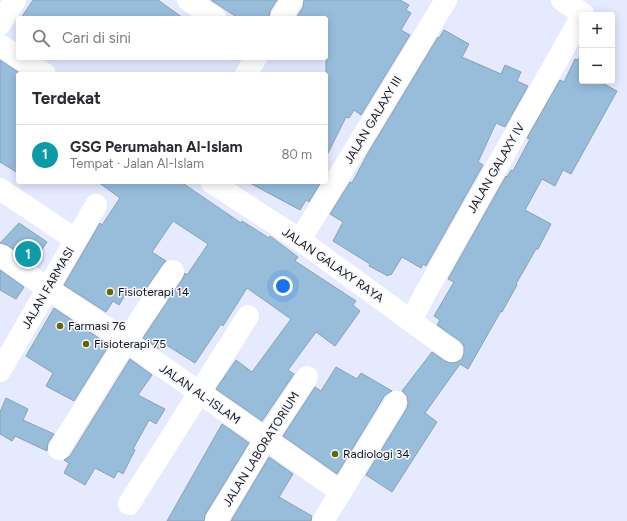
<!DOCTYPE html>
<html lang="id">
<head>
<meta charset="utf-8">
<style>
  :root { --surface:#fff; --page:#f7f7f7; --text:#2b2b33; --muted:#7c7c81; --line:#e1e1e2; --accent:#656703 }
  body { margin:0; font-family:Figtree,sans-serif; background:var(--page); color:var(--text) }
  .controls { position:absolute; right:12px; top:12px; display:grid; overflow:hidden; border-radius:4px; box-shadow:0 2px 10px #0003 }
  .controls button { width:36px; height:36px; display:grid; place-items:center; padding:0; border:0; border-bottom:1px solid var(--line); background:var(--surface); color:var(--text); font:20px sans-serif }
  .you { position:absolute; left:283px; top:286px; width:14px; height:14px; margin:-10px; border:3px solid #fff; border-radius:50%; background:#1a73e8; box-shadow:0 0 0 6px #1a73e833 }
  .badge { display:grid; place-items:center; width:26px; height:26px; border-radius:50%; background:var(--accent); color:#fff; font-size:13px; font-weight:700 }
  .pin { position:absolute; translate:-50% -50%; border:2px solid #fff; box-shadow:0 1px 4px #0006 }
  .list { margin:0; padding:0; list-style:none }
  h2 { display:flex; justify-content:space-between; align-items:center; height:52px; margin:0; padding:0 16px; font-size:17px }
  h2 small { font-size:13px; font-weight:400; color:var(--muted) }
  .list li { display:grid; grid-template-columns:26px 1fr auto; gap:12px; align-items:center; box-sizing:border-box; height:60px; padding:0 16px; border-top:1px solid var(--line) }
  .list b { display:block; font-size:15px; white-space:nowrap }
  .list p { margin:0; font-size:13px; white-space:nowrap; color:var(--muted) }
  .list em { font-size:13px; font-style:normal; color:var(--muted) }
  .icon { flex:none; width:22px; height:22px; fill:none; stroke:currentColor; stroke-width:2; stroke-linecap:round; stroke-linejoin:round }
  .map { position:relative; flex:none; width:627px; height:521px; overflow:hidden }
  .search { position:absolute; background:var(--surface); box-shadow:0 2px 10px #0003; left:16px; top:16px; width:312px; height:44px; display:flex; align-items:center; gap:10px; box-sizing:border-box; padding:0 14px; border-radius:4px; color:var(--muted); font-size:15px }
  .panel { position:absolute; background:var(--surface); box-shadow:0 2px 10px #0003; left:16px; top:72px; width:312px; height:112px; border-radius:4px }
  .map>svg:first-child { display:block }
</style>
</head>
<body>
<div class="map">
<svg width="627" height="521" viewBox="0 0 627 521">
  <rect width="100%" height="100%" fill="#e5eaff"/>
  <g fill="#97bddb" stroke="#8ba1b2">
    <polygon points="33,0 158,0 183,18 21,18"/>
    <polygon points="211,0 277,0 270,11 269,18 238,18"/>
    <polygon points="304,0 400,0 409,5 406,10 411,13 401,30 410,35 361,115 354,110 349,118 346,117 326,157 326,18 296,18 303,7"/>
    <polygon points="444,30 469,44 462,57 501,74 505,65 521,72 517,81 528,86 505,127 496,123 478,162 483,165 426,266 423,264 421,268 402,257 391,275 389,274 388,276 369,266 370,264 333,241 343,222 330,214 350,182 352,183 368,153 438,37 439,38"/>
    <polygon points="581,54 582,54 582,81 602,81 602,83 617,91 571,174 563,170 555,186 542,179 525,210 551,224 538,249 536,249 516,284 517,285 502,312 501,311 468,369 460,364 425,413 437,422 392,492 366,475 407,408 408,403 407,396 402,391 432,352 445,361 451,363 457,362 462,359 464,353 464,346 460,341 437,325 440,320 434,316 454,282 448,279 506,176 507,177 511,170 513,171 530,139 527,138 560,80 564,82 575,59 578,60"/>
    <polygon points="0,60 18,72 18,173 0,162"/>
    <polygon points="98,182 181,182 241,223 242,221 269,238 270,236 298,257 295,261 356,301 353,305 360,311 335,346 316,332 288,370 294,374 262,421 216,389 236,360 252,372 291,319 247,288 223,326 221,324 195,363 163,343 159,349 143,338 183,278 185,273 187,275 208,244 173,221 152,252 166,261 163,264 140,297 129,289 119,305 113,301 106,312 64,285 100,223 102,225 120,198"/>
    <polygon points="248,182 321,182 309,202 306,200 300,210"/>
    <polygon points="19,223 47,242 33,263 7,245 0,243"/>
    <polygon points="0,270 24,287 16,299 0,290"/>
    <polygon points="54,308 109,345 74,401 46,386 53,373 26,356"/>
    <polygon points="130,359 152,375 138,395 165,409 156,424 149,420 133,449 135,450 123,474 118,471 114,478 95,468 85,485 64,473 69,463 64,460 70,456"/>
    <polygon points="336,367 357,379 361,373 392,391 385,395 337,474 283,436 315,387 321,391"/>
    <polygon points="6,398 28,409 23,420 54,434 48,443 47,451 15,436 12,441 0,434 0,412"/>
    <polygon points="222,424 249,443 205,515 204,521 167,521"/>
    <polygon points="269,457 293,474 279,497 312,516 311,521 231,521"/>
  </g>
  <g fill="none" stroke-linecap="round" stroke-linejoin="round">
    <g stroke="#fff" stroke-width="22">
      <polyline points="188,0 215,18"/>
      <polyline points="562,0 583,14"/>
      <polyline points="281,18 292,0"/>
      <polyline points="0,24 15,0"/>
      <polyline points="0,45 18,57"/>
      <polyline points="20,58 45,74"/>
      <polyline points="246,74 256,58"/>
      <polyline points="211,182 300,240 452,351"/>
      <polyline points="0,189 76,240"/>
      <polyline points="300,240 446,0"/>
      <polyline points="0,255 48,289 126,341 341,492"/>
      <polyline points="411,321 426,292 582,16"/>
      <polyline points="0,371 96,205"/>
      <polyline points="59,449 126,341 173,271"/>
      <polyline points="129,504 248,316"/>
      <polyline points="216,521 265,440 307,377"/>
      <polyline points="323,521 396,402"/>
    </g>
  </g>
  <g fill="#656703" stroke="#f7f8fd" stroke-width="1.5">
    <circle cx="110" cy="292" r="4"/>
    <circle cx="60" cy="326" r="4"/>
    <circle cx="86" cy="344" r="4"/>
    <circle cx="335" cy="454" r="4"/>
  </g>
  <g text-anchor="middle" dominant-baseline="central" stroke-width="3" stroke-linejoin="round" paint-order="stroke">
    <g font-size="12" fill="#14161f" stroke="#f7f8fd">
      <text transform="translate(373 120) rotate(-59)">JALAN GALAXY III</text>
      <text transform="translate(496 168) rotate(-60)">JALAN GALAXY IV</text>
      <text transform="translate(333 265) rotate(35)">JALAN GALAXY RAYA</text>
      <text transform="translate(48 288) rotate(-60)">JALAN FARMASI</text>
      <text transform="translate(200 394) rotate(35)">JALAN AL-ISLAM</text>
      <text transform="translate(261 449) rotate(-58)">JALAN LABORATORIUM</text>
    </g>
    <g font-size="12" fill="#14161f" stroke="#f7f8fd" text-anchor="start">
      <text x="118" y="292">Fisioterapi 14</text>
      <text x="68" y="326">Farmasi 76</text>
      <text x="94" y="344">Fisioterapi 75</text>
      <text x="343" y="454">Radiologi 34</text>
    </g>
  </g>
</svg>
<div class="controls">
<button>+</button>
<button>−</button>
</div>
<div class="you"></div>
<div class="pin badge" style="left:28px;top:254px;background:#0f9aa8">1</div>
<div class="search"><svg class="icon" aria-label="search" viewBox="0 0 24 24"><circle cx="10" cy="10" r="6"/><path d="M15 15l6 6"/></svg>Cari di sini</div>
<section class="panel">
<h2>Terdekat<small></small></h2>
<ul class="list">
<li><span class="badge" style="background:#0f9aa8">1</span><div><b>GSG Perumahan Al-Islam</b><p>Tempat · Jalan Al-Islam</p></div><em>80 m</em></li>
</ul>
</section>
</div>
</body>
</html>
